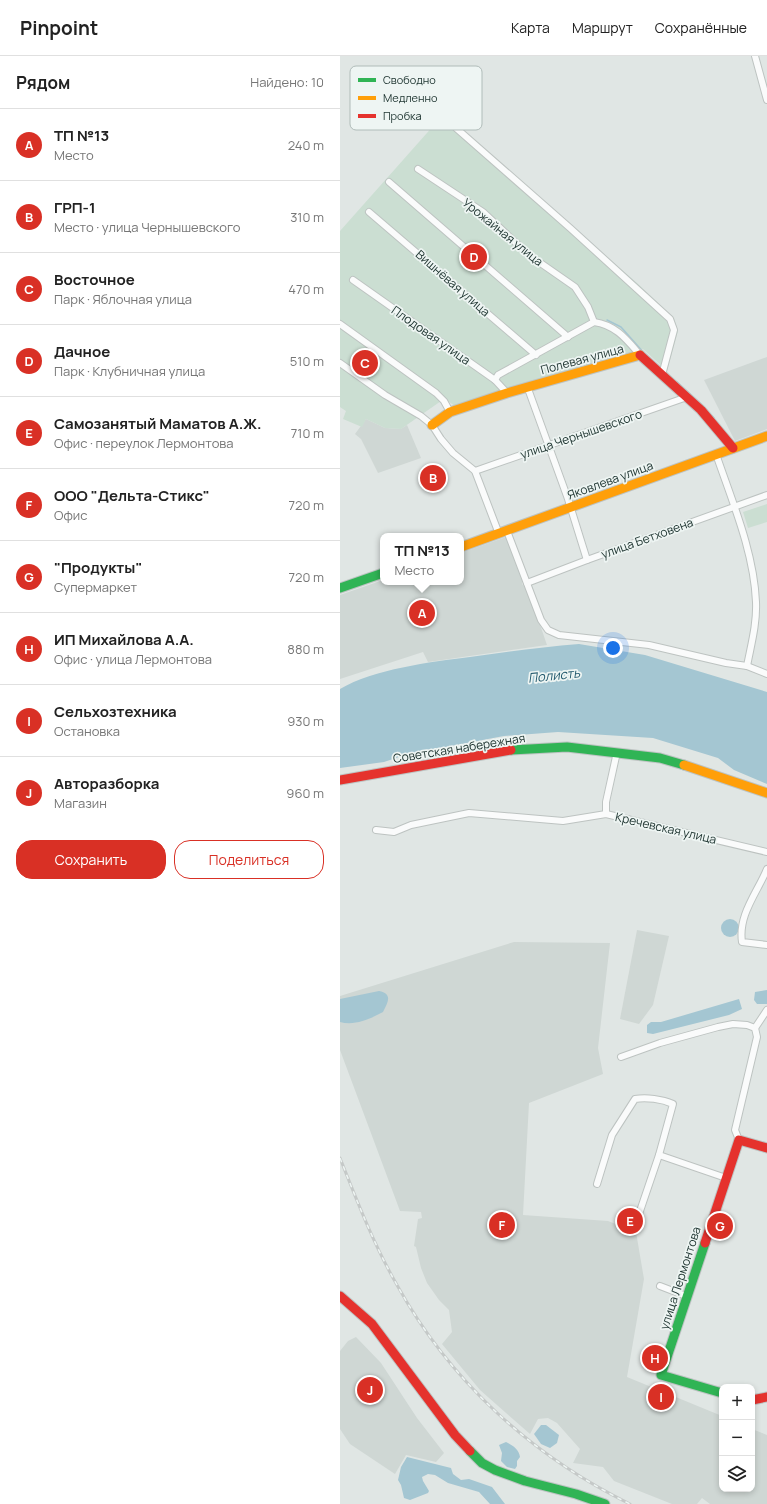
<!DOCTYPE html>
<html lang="ru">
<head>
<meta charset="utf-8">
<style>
  :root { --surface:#fff; --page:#f6f6f6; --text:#222; --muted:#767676; --line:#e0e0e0; --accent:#d93025 }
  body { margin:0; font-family:Manrope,sans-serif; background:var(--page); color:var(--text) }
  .controls { position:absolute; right:12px; bottom:12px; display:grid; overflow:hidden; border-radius:8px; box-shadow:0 2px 6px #0003 }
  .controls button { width:36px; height:36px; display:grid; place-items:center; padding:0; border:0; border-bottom:1px solid var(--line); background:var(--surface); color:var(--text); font:20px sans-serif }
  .you { position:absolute; left:273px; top:592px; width:14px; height:14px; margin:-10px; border:3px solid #fff; border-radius:50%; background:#1a73e8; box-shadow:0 0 0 6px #1a73e833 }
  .badge { display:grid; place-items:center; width:26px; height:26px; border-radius:50%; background:var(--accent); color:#fff; font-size:13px; font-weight:700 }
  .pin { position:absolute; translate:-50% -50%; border:2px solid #fff; box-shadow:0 1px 4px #0006 }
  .popup { position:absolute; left:40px; top:477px; width:84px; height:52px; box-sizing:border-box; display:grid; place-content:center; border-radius:8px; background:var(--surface); filter:drop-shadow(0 1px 3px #0005); font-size:13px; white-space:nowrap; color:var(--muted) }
  .popup b { font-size:15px; color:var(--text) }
  .popup::after { content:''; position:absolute; left:50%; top:100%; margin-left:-8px; border:8px solid transparent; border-top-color:var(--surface) }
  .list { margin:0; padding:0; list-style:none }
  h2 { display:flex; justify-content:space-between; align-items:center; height:52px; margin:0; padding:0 16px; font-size:17px }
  h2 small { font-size:13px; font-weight:400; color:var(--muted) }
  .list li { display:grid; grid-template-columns:26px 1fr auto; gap:12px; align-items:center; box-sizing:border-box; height:72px; padding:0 16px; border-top:1px solid var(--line) }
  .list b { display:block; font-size:15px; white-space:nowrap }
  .list p { margin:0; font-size:13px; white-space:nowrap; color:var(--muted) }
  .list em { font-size:13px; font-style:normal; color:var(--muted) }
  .actions { display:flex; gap:8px; padding:12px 16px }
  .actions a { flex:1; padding:9px 0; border:1px solid var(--accent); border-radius:16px; text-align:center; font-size:14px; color:var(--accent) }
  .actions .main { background:var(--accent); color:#fff }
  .icon { flex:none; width:22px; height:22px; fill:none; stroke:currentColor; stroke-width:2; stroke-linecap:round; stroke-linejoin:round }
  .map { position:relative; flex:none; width:427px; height:1448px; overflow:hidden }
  header { display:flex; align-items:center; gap:24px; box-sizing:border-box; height:56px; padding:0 20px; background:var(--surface); border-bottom:1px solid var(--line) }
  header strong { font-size:19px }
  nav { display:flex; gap:22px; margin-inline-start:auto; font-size:14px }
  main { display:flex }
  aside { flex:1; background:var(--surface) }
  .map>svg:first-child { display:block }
</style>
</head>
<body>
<header>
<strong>Pinpoint</strong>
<nav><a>Карта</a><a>Маршрут</a><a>Сохранённые</a></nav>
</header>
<main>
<aside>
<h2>Рядом<small>Найдено: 10</small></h2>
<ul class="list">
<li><span class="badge">A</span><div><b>ТП №13</b><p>Место</p></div><em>240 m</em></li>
<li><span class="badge">B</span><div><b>ГРП-1</b><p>Место · улица Чернышевского</p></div><em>310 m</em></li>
<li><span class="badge">C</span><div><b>Восточное</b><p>Парк · Яблочная улица</p></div><em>470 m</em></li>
<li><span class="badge">D</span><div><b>Дачное</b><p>Парк · Клубничная улица</p></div><em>510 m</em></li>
<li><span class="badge">E</span><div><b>Самозанятый Маматов А.Ж.</b><p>Офис · переулок Лермонтова</p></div><em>710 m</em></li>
<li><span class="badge">F</span><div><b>ООО &quot;Дельта-Стикс&quot;</b><p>Офис</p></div><em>720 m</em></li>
<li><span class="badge">G</span><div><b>&quot;Продукты&quot;</b><p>Супермаркет</p></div><em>720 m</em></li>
<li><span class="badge">H</span><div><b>ИП Михайлова А.А.</b><p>Офис · улица Лермонтова</p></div><em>880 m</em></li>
<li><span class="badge">I</span><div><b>Сельхозтехника</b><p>Остановка</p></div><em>930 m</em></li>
<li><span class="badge">J</span><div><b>Авторазборка</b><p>Магазин</p></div><em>960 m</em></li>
</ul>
<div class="actions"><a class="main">Сохранить</a><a>Поделиться</a></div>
</aside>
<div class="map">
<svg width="427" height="1448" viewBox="0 0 427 1448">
  <rect width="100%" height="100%" fill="#e0e6e4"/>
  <g fill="#cfd7d4">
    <polygon points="427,301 427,373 395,385 364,324"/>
    <polygon points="26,363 45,372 61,373 67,369 81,402 38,417 21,383 15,378"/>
    <polygon points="166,481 183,521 182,528 188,534 207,589 88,606 83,596 0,623 0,539 43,524 43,526 121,526 121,497"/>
    <polygon points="297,874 329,880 313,949 299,968 280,963"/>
    <polygon points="174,886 270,887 258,992 263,1018 189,1047 183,1159 268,1165 296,1176 304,1223 287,1321 382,1360 382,1433 412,1433 412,1373 427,1379 427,1448 370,1448 362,1442 357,1448 332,1448 274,1425 263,1411 233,1407 240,1393 217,1367 208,1362 198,1363 190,1378 140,1334 102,1288 112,1276 109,1254 99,1244 87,1227 81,1212 76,1191 74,1190 78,1163 82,1162 81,1156 60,1155 0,994 0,940"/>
    <polygon points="16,1281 41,1307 77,1362 104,1397 96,1406 66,1399 55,1418 10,1388 0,1373 0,1295 8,1285"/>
  </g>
  <g fill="#cbded2">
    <polygon points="126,33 136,43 114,68 297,227 334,262 338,275 327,315 303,293 116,351 0,264 0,175"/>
    <polygon points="0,270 101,345 61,373 45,372 26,363 22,371 3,363 6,355 0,351"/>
    <polygon points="427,448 427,466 408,472 403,456"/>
  </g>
  <g fill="#a4c6d2">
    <path d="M239,588L305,599L427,636V728L394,714L378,702L313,682L218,676L164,680L68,698L44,706L0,712V633C34,613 90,606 130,601C166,596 203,591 239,588Z"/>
    <circle cx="390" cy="872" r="9"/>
    <polygon points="427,934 427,948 417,948 414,944 415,936"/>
    <path d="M39,935C53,938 48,946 43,956C30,963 15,970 0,966V943Z"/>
    <polygon points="399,943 402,953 389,959 313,978 307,977 307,969 311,966 321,966"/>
    <polygon points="201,1369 206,1369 219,1379 217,1387 210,1392 201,1388 194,1378"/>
    <path d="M166,1386C172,1389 179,1393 180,1401L177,1405V1410L175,1413L167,1411L161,1405L162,1397L159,1389Z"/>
    <polygon points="67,1401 111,1412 113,1418 121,1424 129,1423 152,1431 165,1448 150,1448 139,1436 108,1427 95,1419 88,1418 82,1421 83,1425 89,1435 88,1437 70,1444 64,1442 61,1429 58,1424 61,1411"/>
  </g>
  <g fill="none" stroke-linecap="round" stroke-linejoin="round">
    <g stroke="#a4c6d2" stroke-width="1.5">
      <polyline points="267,264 281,271 304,297"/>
      <polyline points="337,326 362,349 374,362"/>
    </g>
    <g stroke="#bdc3c1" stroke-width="8">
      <g id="street">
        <polyline points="415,0 427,44"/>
        <polyline points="116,72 230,172 330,263 334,274 322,319"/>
        <polyline points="78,113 143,156 189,199 235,231 248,251 254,266"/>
        <polyline points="49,126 228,281"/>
        <polyline points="29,156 196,299"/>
        <polyline points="13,224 155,324 167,337"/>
        <polyline points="0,268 96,337 104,345 110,356"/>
        <polyline points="0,307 45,339 81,360 92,369 101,383 113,397 135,415 159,478"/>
        <path d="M155,324L158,319L254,266C276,269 287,284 300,299"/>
        <polyline points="187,330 228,443 247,504"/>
        <path d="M376,398C392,445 414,496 416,546C417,568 411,589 407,610"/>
        <polyline points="135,415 347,341"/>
        <polyline points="167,475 201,564 208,574 219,579 309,589 386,607 407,610 427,618"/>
        <polyline points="187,527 247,504 427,439"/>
        <polyline points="266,758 266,746 277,696"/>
        <polyline points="36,774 54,776 71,769 129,757 223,765 266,758 427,796"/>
        <path d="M427,813C417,837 398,859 402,886L427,889"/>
        <polyline points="415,972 427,954"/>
        <polyline points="281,1001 320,987 378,971 393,968 407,969 415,972"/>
        <polyline points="399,1084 395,1074 417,981 415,972"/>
        <polyline points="319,1099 386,1122"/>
        <path d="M257,1128L272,1079L295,1043C306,1041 322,1043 333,1048L319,1099L299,1158L297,1170"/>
        <polyline points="320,1230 346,1240"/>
      </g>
    </g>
    <g stroke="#bdc3c2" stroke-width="11">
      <g id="fast">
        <polyline points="0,532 43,517"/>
        <polyline points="171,694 227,691 320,702 344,709"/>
        <polyline points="365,1187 321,1319 382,1337"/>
        <polyline points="130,1395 142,1407 155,1414 185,1425 236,1438 265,1448"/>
      </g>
    </g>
    <g stroke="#bdc3c2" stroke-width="11">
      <g id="slow">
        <polyline points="92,369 110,356 167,337 300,299"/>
        <polyline points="121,491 427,380"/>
        <polyline points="344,709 427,737"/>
      </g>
    </g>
    <g stroke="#bdc3c2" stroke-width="11">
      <g id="jam">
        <polyline points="300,299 361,354 393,392"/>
        <polyline points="0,724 171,694"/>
        <polyline points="365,1187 399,1084 427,1092"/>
        <polyline points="0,1240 32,1268 115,1379 130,1395"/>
        <polyline points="412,1344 427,1341"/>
      </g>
    </g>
    <use href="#street" stroke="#fafbfb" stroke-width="6"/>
    <use href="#fast" stroke="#30b455" stroke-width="9"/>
    <use href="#slow" stroke="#ff9f0a" stroke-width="9"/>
    <use href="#jam" stroke="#e5322d" stroke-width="9"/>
    <g stroke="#c5c9c8" stroke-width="3">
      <path id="rail" d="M0,1102C17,1145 34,1189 57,1229C110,1325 192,1400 290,1448"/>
    </g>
    <use href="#rail" stroke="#eef5f3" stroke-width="1.5" stroke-dasharray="4.5" stroke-linecap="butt"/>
  </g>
  <g text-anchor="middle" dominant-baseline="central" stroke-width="3.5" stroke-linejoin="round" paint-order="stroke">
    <g font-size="12" fill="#213733" stroke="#eef5f3">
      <text transform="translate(163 176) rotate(39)">Урожайная улица</text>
      <text transform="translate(113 227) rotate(41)">Вишнёвая улица</text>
      <text transform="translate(91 279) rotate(35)">Плодовая улица</text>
      <text transform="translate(242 303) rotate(-15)">Полевая улица</text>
      <text transform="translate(241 378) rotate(-19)">улица Чернышевского</text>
      <text transform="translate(270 424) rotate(-20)">Яковлева улица</text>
      <text transform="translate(307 482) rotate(-20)">улица Бетховена</text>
      <text transform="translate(119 692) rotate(-9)">Советская набережная</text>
      <text transform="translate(326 772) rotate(13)">Кречевская улица</text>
      <text transform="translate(340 1222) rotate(-72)">улица Лермонтова</text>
    </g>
    <g font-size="13" font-style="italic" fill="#21586c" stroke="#eef5f3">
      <text transform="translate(214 619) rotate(-6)">Полисть</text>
    </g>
  </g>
  <rect x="10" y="10" width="132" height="64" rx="6" fill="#eef5f3" stroke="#b0bcb9" stroke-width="1"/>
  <rect x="18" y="22" width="18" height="4" fill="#30b455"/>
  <rect x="18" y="40" width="18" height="4" fill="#ff9f0a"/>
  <rect x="18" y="58" width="18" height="4" fill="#e5322d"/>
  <g font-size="11" fill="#213733">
    <text x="43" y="28">Свободно</text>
    <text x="43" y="46">Медленно</text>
    <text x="43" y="64">Пробка</text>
  </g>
</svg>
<div class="controls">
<button>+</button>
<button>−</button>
<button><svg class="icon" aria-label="layers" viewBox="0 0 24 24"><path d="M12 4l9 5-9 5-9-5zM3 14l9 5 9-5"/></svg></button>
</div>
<div class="you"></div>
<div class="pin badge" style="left:82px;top:557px">A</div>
<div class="popup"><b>ТП №13</b>Место</div>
<div class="pin badge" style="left:93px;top:422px">B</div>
<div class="pin badge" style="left:25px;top:307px">C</div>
<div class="pin badge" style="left:134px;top:201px">D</div>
<div class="pin badge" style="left:290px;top:1165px">E</div>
<div class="pin badge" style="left:162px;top:1169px">F</div>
<div class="pin badge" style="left:380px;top:1170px">G</div>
<div class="pin badge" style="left:315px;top:1302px">H</div>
<div class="pin badge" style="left:321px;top:1341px">I</div>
<div class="pin badge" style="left:30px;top:1334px">J</div>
</div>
</main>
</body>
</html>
